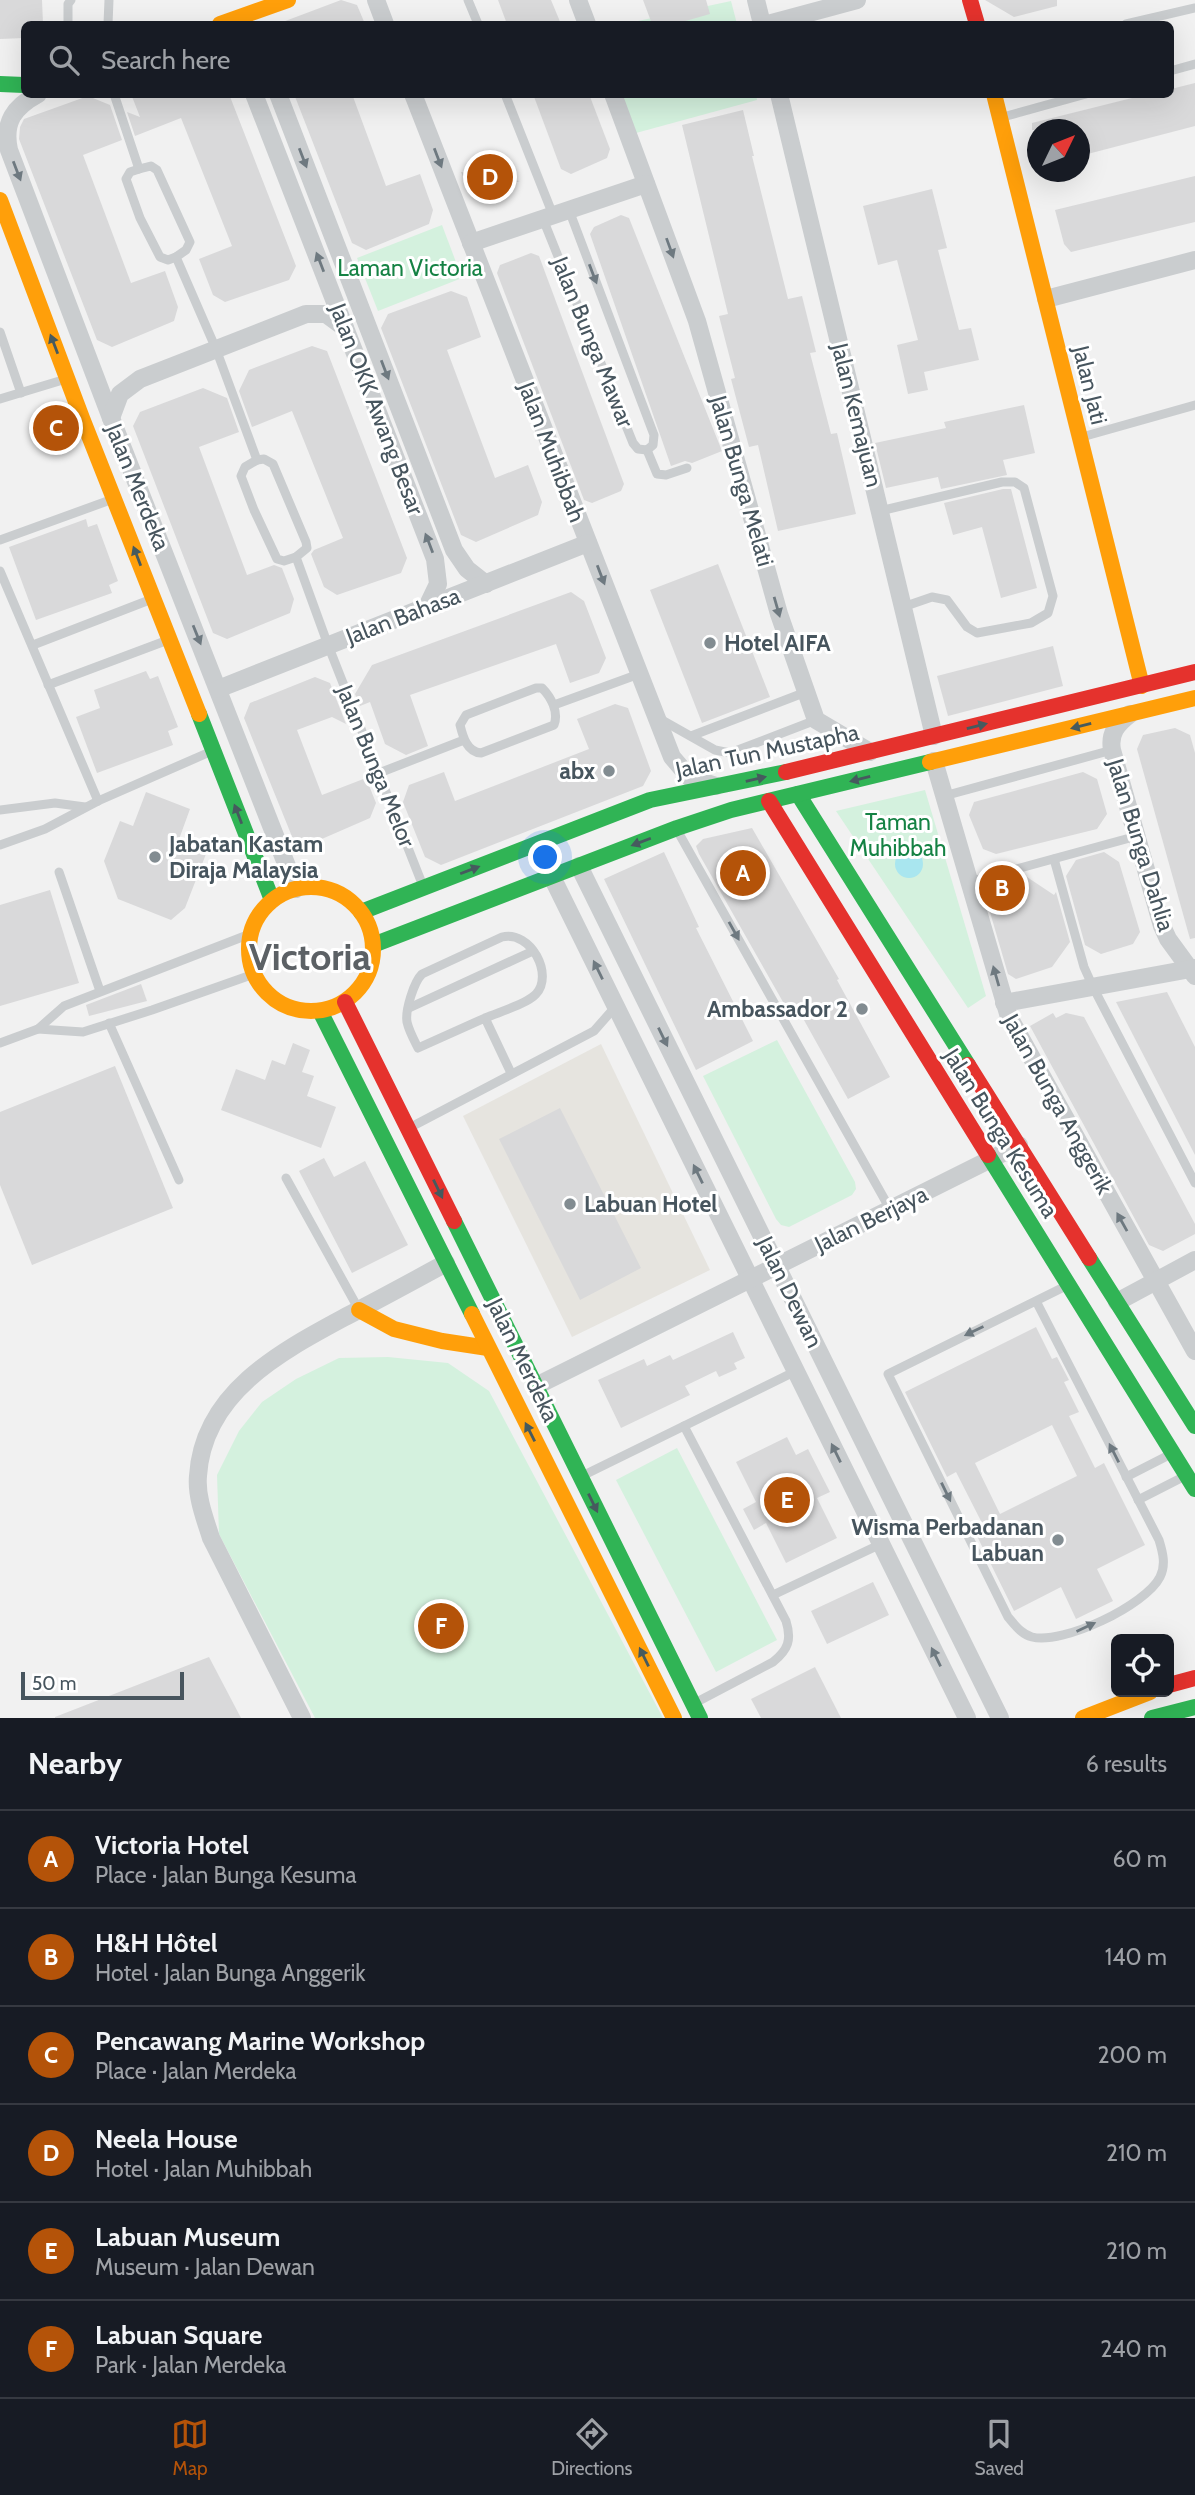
<!DOCTYPE html>
<html lang="en">
<head>
<meta charset="utf-8">
<style>
  :root { --surface:#171b24; --page:#20242c; --text:#f1f3f6; --muted:#9ea1a6; --line:#363941; --accent:#b45309 }
  body { margin:0; font-family:Cabin,sans-serif; background:var(--page); color:var(--text) }
  .controls { position:absolute; right:21px; bottom:21px; display:grid; overflow:hidden; border-radius:10px; box-shadow:0 7px 28px #0002 }
  .controls button { width:63px; height:63px; display:grid; place-items:center; padding:0; border:0; border-bottom:2px solid var(--line); background:var(--surface); color:var(--text); font:35px sans-serif }
  .compass { position:absolute; left:1027px; top:119px; width:63px; height:63px; border-radius:50%; background:var(--surface); box-shadow:0 7px 28px #0002; rotate:47deg }
  .scale { position:absolute; left:21px; bottom:18px; width:163px; box-sizing:border-box; padding-left:7px; border:4px solid #47555e; border-top:0; font-size:19px; line-height:24px; white-space:nowrap; color:#47555e; -webkit-text-stroke:5px #fff; paint-order:stroke }
  .you { position:absolute; left:546px; top:858px; width:24px; height:24px; margin:-18px; border:5px solid #fff; border-radius:50%; background:#1a73e8; box-shadow:0 0 0 10px #1a73e833 }
  .badge { display:grid; place-items:center; width:46px; height:46px; border-radius:50%; background:var(--accent); color:#fff; font-size:23px; font-weight:700 }
  .pin { position:absolute; translate:-50% -50%; border:4px solid #fff; box-shadow:0 2px 7px #0006 }
  .list { margin:0; padding:0; list-style:none }
  h2 { display:flex; justify-content:space-between; align-items:center; height:91px; margin:0; padding:0 28px; font-size:30px }
  h2 small { font-size:23px; font-weight:400; color:var(--muted) }
  .list li { display:grid; grid-template-columns:46px 1fr auto; gap:21px; align-items:center; box-sizing:border-box; height:98px; padding:0 28px; border-top:2px solid var(--line) }
  .list b { display:block; font-size:26px; white-space:nowrap }
  .list p { margin:0; font-size:23px; white-space:nowrap; color:var(--muted) }
  .list em { font-size:23px; font-style:normal; color:var(--muted) }
  .icon { flex:none; width:38px; height:38px; fill:none; stroke:currentColor; stroke-width:2; stroke-linecap:round; stroke-linejoin:round }
  .map { position:relative; flex:none; width:1195px; height:1718px; overflow:hidden }
  .search { position:absolute; background:var(--surface); box-shadow:0 7px 28px #0002; left:21px; right:21px; top:21px; height:77px; display:flex; align-items:center; gap:18px; box-sizing:border-box; padding:0 24px; border-radius:10px; color:var(--muted); font-size:26px }
  .sheet { height:679px; background:var(--surface) }
  nav { display:flex; justify-content:space-around; align-items:center; box-sizing:border-box; height:98px; border-top:2px solid var(--line); background:var(--surface); font-size:19px; color:var(--muted) }
  nav a { display:grid; justify-items:center; gap:4px }
  nav .on { color:var(--accent) }
  .map>svg:first-child { display:block }
</style>
</head>
<body>
<div class="map">
<svg width="1195" height="1718" viewBox="0 0 1195 1718">
  <rect width="100%" height="100%" fill="#f1f1f1"/>
  <polygon fill="#e6e4df" points="601,1044 710,1270 572,1337 463,1116"/>
  <g fill="#d4f1de">
    <polygon points="731,1 737,24 624,24"/>
    <polygon points="756,94 757,100 636,133 621,95"/>
    <polygon points="442,225 462,278 378,311 357,258"/>
    <polygon points="925,790 986,996 968,1008 836,811"/>
    <polygon points="777,1040 855,1182 856,1189 852,1195 789,1227 781,1225 776,1219 703,1076"/>
    <polygon points="388,1357 448,1363 489,1391 663,1718 315,1718 219,1534 217,1475 239,1431 262,1402 296,1379 339,1358"/>
    <polygon points="677,1448 777,1640 716,1672 616,1480"/>
  </g>
  <circle fill="#a9e6ef" cx="909" cy="864" r="14"/>
  <g fill="#d9d9da" fill-rule="evenodd">
    <polygon points="0,0 42,0 43,24 24,24 24,38 0,39"/>
    <polygon points="341,0 357,5 365,24 280,24 280,23"/>
    <polygon points="498,0 551,0 561,24 507,24"/>
    <polygon points="643,0 706,0 710,14 675,24 652,24"/>
    <polygon points="985,0 1057,0 1057,6 1014,17"/>
    <polygon points="1195,83 1195,126 1080,156 1080,130 1032,130 1032,123 1148,94 1171,94 1171,89"/>
    <polygon points="131,94 229,94 296,266 289,280 225,302 213,295 199,259 232,246 181,118 135,136 127,112 140,117"/>
    <polygon points="294,94 352,94 386,186 420,174 433,210 429,224 366,250 352,243"/>
    <polygon points="533,94 589,94 610,149 607,158 571,174 561,169"/>
    <polygon points="88,96 110,105 122,140 83,155 131,283 165,271 178,307 174,321 112,347 97,340 19,139 20,127 24,119"/>
    <polygon points="743,110 754,156 752,156 788,299 802,296 816,352 810,353 831,434 837,433 856,514 778,531 758,445 749,447 731,379 735,378 719,316 728,314 682,125"/>
    <polygon points="461,172 520,181 473,198"/>
    <polygon points="1195,176 1195,222 1071,252 1064,244 1055,210"/>
    <polygon points="932,189 947,248 938,250 959,330 971,328 979,360 924,372 928,390 908,394 897,345 918,340 897,260 878,265 863,206"/>
    <polygon points="621,215 629,218 722,451 692,463 685,461 671,466 590,234 594,227"/>
    <polygon points="531,253 539,256 624,484 621,491 592,503 584,500 497,273 500,265"/>
    <polygon points="451,291 467,297 481,337 447,350 495,478 528,465 542,502 538,515 476,542 461,535 381,328 388,314"/>
    <polygon points="312,346 327,351 407,558 401,573 337,595 324,587 311,554 314,550 343,538 292,411 252,427 239,391 249,370"/>
    <polygon points="203,388 227,398 239,432 199,447 247,575 274,565 282,568 294,599 290,613 227,639 213,633 133,426 140,412"/>
    <polygon points="1024,405 1035,453 1003,460 1007,475 941,489 938,477 886,488 875,443 946,428 944,422"/>
    <polygon points="59,414 69,435 53,442 43,422"/>
    <polygon points="1003,489 1011,489 1037,588 1001,598 982,527 953,535 944,503"/>
    <polygon points="86,519 88,527 97,524 118,581 109,585 112,593 36,620 9,547"/>
    <polygon points="718,564 770,697 702,723 650,590"/>
    <polygon points="571,592 584,601 606,658 599,673 570,683 556,644 410,695 428,746 406,755 385,744 370,702 360,706 355,694 372,665"/>
    <polygon points="1053,646 1063,686 948,716 937,676"/>
    <polygon points="146,671 150,679 158,676 178,727 168,731 173,745 97,773 76,717 100,708 94,690"/>
    <polygon points="315,677 330,683 346,724 332,717 297,730 322,795 366,778 376,803 370,818 308,845 293,839 244,718 250,703"/>
    <polygon points="615,704 628,708 651,771 643,786 441,865 425,857 403,802 409,785 444,772 455,801 589,749 577,719"/>
    <polygon points="1175,728 1190,735 1195,753 1195,938 1190,939 1137,749 1143,735"/>
    <polygon points="1083,772 1097,779 1107,814 1097,829 996,854 983,849 969,815 974,802"/>
    <polygon points="146,792 190,809 178,842 206,854 185,908 171,920 118,899 104,861 120,821 133,826"/>
    <polygon points="752,828 839,979 837,980 890,1077 848,1099 795,1004 787,1009 699,854 696,846 703,839"/>
    <polygon points="664,852 699,927 696,928 753,1041 696,1070 604,879"/>
    <polygon points="1104,852 1119,862 1140,932 1133,944 1101,954 1085,945 1066,876 1076,860"/>
    <polygon points="1027,877 1054,895 1056,892 1070,942 1052,967 1016,979 1008,974 985,895 991,887"/>
    <polygon points="50,890 79,983 0,1006 0,905"/>
    <polygon points="141,984 147,1001 89,1016 86,1005"/>
    <polygon points="1167,992 1195,1047 1195,1155 1116,1002"/>
    <polygon points="1053,1013 1056,1018 1066,1013 1084,1017 1195,1224 1195,1234 1163,1251 1149,1245 1030,1026"/>
    <polygon points="293,1043 310,1050 302,1072 314,1076 307,1096 336,1107 321,1148 221,1110 236,1069 265,1080 272,1060 285,1065"/>
    <polygon points="115,1066 173,1208 32,1265 0,1185 0,1112"/>
    <polygon points="560,1108 641,1268 580,1300 499,1139"/>
    <polygon points="324,1158 334,1177 365,1161 408,1245 352,1273 299,1171"/>
    <path d="M1036,1327L1052,1359L1057,1357L1069,1380L1064,1382L1079,1412L1069,1416L1095,1468L1104,1463L1145,1545L1097,1569L1113,1601L1076,1619L1061,1587L1014,1611L973,1528L982,1523L956,1472L947,1477L905,1392ZM1052,1425L1077,1476L1000,1514L975,1463Z"/>
    <polygon points="733,1332 745,1358 734,1363 737,1369 719,1377 716,1371 685,1386 690,1395 621,1428 598,1380 644,1359 647,1366 670,1355 673,1360"/>
    <polygon points="787,1437 796,1455 808,1449 830,1492 817,1498 837,1538 786,1563 766,1523 754,1530 743,1509 756,1502 736,1462"/>
    <polygon points="873,1582 889,1615 827,1644 811,1611"/>
    <polygon points="209,1657 241,1718 55,1718 55,1717"/>
    <polygon points="815,1667 841,1718 761,1718 751,1699"/>
  </g>
  <g fill="none" stroke-linecap="round" stroke-linejoin="round">
    <g stroke="#cacdcf" stroke-width="9">
      <polyline points="468,0 478,24"/>
      <polyline points="68,24 68,4 71,0"/>
      <polyline points="108,24 109,0"/>
      <polyline points="1126,24 1195,8"/>
      <polyline points="1170,71 1195,64"/>
      <polyline points="114,94 139,169 151,166 157,170 190,242 186,250 176,257 216,349 257,460 264,459 273,464 306,542 307,548 296,557 328,645 423,886"/>
      <polyline points="505,94 553,215"/>
      <polyline points="1003,117 1086,94"/>
      <polyline points="139,169 130,172 126,179 140,218 160,257 168,260 176,257"/>
      <polyline points="543,219 633,443 638,449 647,450 653,445 654,435 569,210"/>
      <polyline points="0,332 21,393"/>
      <polyline points="0,399 66,379"/>
      <polyline points="1082,437 1195,405"/>
      <polyline points="647,450 657,474 666,475 687,468"/>
      <polyline points="257,460 245,467 241,476 254,510 277,559 284,561 296,557"/>
      <polyline points="880,511 1002,482 1015,482 1024,488 1053,596 1048,613 1031,623 977,633 967,627 947,600 932,597 903,607"/>
      <polyline points="0,540 113,499"/>
      <polyline points="0,571 98,801"/>
      <polyline points="33,645 152,599"/>
      <polyline points="48,685 168,640"/>
      <path d="M536,688H542C551,697 559,712 554,725L481,753C467,752 463,737 460,725L466,715Z"/>
      <polyline points="554,705 639,674"/>
      <polyline points="660,719 715,750 730,753 816,720"/>
      <polyline points="691,736 806,692"/>
      <polyline points="379,773 464,740"/>
      <polyline points="944,796 1112,750"/>
      <polyline points="0,810 55,803 85,807"/>
      <polyline points="677,830 890,1209"/>
      <polyline points="0,845 45,829 98,801 212,751"/>
      <polyline points="1054,859 1084,967 1093,987 1195,1183"/>
      <polyline points="59,872 100,991"/>
      <polyline points="969,882 1137,836"/>
      <polyline points="409,1008 533,951"/>
      <path d="M485,1018L418,1048C414,1040 409,1031 407,1022C405,1010 414,982 422,974L502,937C531,930 554,975 536,994C527,1004 499,1012 485,1018L511,1073"/>
      <polyline points="109,1023 179,1180"/>
      <polyline points="38,1029 83,1032 152,1010 254,974"/>
      <polyline points="0,1043 38,1029 64,1006 250,934"/>
      <polyline points="411,1127 594,1031 616,1006"/>
      <polyline points="286,1178 358,1308"/>
      <path d="M1036,1301L1159,1540C1163,1553 1166,1565 1160,1577C1146,1605 1063,1645 1032,1637C1021,1634 1015,1625 1008,1617L888,1374L1068,1285"/>
      <path d="M684,1426L786,1621C792,1640 788,1650 773,1662L693,1704"/>
      <polyline points="582,1476 796,1371"/>
      <polyline points="1126,1477 1171,1454"/>
      <polyline points="1138,1500 1185,1476"/>
      <polyline points="773,1595 881,1544"/>
    </g>
    <g stroke="#cacdcf" stroke-width="18">
      <polyline points="376,0 385,24"/>
      <polyline points="578,0 587,24"/>
      <polyline points="756,0 762,24"/>
      <polyline points="768,24 857,0"/>
      <path d="M38,94C14,107 3,122 9,150L111,418L296,889"/>
      <polyline points="254,94 435,559 438,584 427,607"/>
      <polyline points="278,94 454,550 467,569 486,584"/>
      <polyline points="413,94 672,757 689,777 716,786"/>
      <polyline points="613,94 697,321 779,614 816,720 870,752"/>
      <polyline points="779,94 934,736"/>
      <polyline points="471,243 646,184"/>
      <polyline points="1046,299 1195,260"/>
      <polyline points="111,418 120,394 140,379 306,314 326,314 345,328"/>
      <polyline points="218,689 588,543"/>
      <path d="M1130,714C1117,724 1109,733 1112,750L1162,926L1168,939L1195,976"/>
      <polyline points="934,761 1009,1017 1195,1351"/>
      <polyline points="579,866 1000,1718"/>
      <polyline points="552,877 967,1718"/>
      <polyline points="1004,1003 1195,968"/>
      <polyline points="1117,1302 1195,1260"/>
      <polyline points="536,1386 1019,1145"/>
      <path d="M302,1718L211,1538C205,1519 196,1496 198,1476C203,1392 282,1351 347,1316C380,1299 413,1281 446,1263"/>
    </g>
    <g stroke="#30b455" stroke-width="16">
      <polyline points="0,84 24,85"/>
      <polyline points="199,714 272,900"/>
      <polyline points="798,794 968,1065"/>
      <polyline points="361,912 650,800 786,772"/>
      <polyline points="373,945 677,828 731,810 930,762"/>
      <polyline points="320,1011 472,1314"/>
      <polyline points="988,1155 1195,1489"/>
      <polyline points="454,1221 700,1718"/>
      <polyline points="1089,1258 1195,1426"/>
      <polyline points="1152,1718 1195,1707"/>
    </g>
    <g stroke="#ff9f0a" stroke-width="16">
      <polyline points="220,24 288,0"/>
      <polyline points="994,94 1142,686"/>
      <polyline points="0,200 82,418 199,714"/>
      <polyline points="930,762 1195,698"/>
      <circle cx="311" cy="949" r="62"/>
      <polyline points="359,1310 394,1329 442,1341 488,1348"/>
      <polyline points="472,1314 674,1718"/>
      <polyline points="1083,1718 1150,1692"/>
    </g>
    <g stroke="#e5322d" stroke-width="16">
      <polyline points="970,0 977,24"/>
      <polyline points="786,772 1195,672"/>
      <polyline points="769,801 988,1155"/>
      <polyline points="345,1002 454,1221"/>
      <polyline points="968,1065 1089,1258"/>
      <polyline points="1169,1685 1195,1678"/>
    </g>
  </g>
  <defs><path id="oneway-solid" d="M-6-.8H1V-3.2L6.5 0L1 3.2V.8H-6Z" transform="scale(1.75)"/></defs>
  <g fill="#6e7980">
    <use href="#oneway-solid" transform="translate(303 158) rotate(69)"/>
    <use href="#oneway-solid" transform="translate(438 158) rotate(69)"/>
    <use href="#oneway-solid" transform="translate(17 171) rotate(69)"/>
    <use href="#oneway-solid" transform="translate(670 248) rotate(70)"/>
    <use href="#oneway-solid" transform="translate(320 262) rotate(-111)"/>
    <use href="#oneway-solid" transform="translate(593 274) rotate(69)"/>
    <use href="#oneway-solid" transform="translate(385 370) rotate(69)"/>
    <use href="#oneway-solid" transform="translate(429 543) rotate(-111)"/>
    <use href="#oneway-solid" transform="translate(601 575) rotate(69)"/>
    <use href="#oneway-solid" transform="translate(777 607) rotate(74)"/>
    <use href="#oneway-solid" transform="translate(197 635) rotate(68)"/>
    <use href="#oneway-solid" transform="translate(734 931) rotate(61)"/>
    <use href="#oneway-solid" transform="translate(598 970) rotate(-116)"/>
    <use href="#oneway-solid" transform="translate(996 976) rotate(-106)"/>
    <use href="#oneway-solid" transform="translate(663 1037) rotate(64)"/>
    <use href="#oneway-solid" transform="translate(698 1174) rotate(-116)"/>
    <use href="#oneway-solid" transform="translate(1122 1222) rotate(-119)"/>
    <use href="#oneway-solid" transform="translate(974 1331) rotate(154)"/>
    <use href="#oneway-solid" transform="translate(836 1453) rotate(-116)"/>
    <use href="#oneway-solid" transform="translate(1114 1453) rotate(-117)"/>
    <use href="#oneway-solid" transform="translate(946 1492) rotate(64)"/>
    <use href="#oneway-solid" transform="translate(1086 1627) rotate(-25)"/>
    <use href="#oneway-solid" transform="translate(936 1657) rotate(-116)"/>
  </g>
  <g fill="#465a5e">
    <use href="#oneway-solid" transform="translate(54 344) rotate(-111)"/>
    <use href="#oneway-solid" transform="translate(137 556) rotate(-111)"/>
    <use href="#oneway-solid" transform="translate(977 726) rotate(-14)"/>
    <use href="#oneway-solid" transform="translate(1081 726) rotate(166)"/>
    <use href="#oneway-solid" transform="translate(756 779) rotate(-13)"/>
    <use href="#oneway-solid" transform="translate(860 779) rotate(166)"/>
    <use href="#oneway-solid" transform="translate(238 814) rotate(-111)"/>
    <use href="#oneway-solid" transform="translate(641 842) rotate(159)"/>
    <use href="#oneway-solid" transform="translate(470 870) rotate(-21)"/>
    <use href="#oneway-solid" transform="translate(438 1189) rotate(64)"/>
    <use href="#oneway-solid" transform="translate(530 1432) rotate(-117)"/>
    <use href="#oneway-solid" transform="translate(593 1503) rotate(64)"/>
    <use href="#oneway-solid" transform="translate(644 1657) rotate(-116)"/>
  </g>
  <g fill="#828c91" stroke="#fff" stroke-width="2.5">
    <circle cx="710" cy="643" r="7"/>
    <circle cx="609" cy="771" r="7"/>
    <circle cx="155" cy="857" r="7"/>
    <circle cx="862" cy="1009" r="7"/>
    <circle cx="570" cy="1204" r="7"/>
    <circle cx="1058" cy="1540" r="7"/>
  </g>
  <g text-anchor="middle" dominant-baseline="central" stroke-width="6" stroke-linejoin="round" paint-order="stroke">
    <g font-size="23" fill="#158244" stroke="#fff">
      <text x="410" y="268">Laman Victoria</text>
      <text x="898" y="822">Taman<tspan x="898" dy="26">Muhibbah</tspan></text>
    </g>
    <g font-size="23" fill="#47555e" stroke="#fff">
      <text transform="translate(593 342) rotate(68)">Jalan Bunga Mawar</text>
      <text transform="translate(1090 385) rotate(76)">Jalan Jati</text>
      <text transform="translate(377 409) rotate(69)">Jalan OKK Awang Besar</text>
      <text transform="translate(857 415) rotate(76)">Jalan Kemajuan</text>
      <text transform="translate(552 452) rotate(69)">Jalan Muhibbah</text>
      <text transform="translate(742 481) rotate(74)">Jalan Bunga Melati</text>
      <text transform="translate(138 487) rotate(68)">Jalan Merdeka</text>
      <text transform="translate(403 616) rotate(-21)">Jalan Bahasa</text>
      <text transform="translate(767 751) rotate(-12)">Jalan Tun Mustapha</text>
      <text transform="translate(376 766) rotate(68)">Jalan Bunga Melor</text>
      <text transform="translate(1141 845) rotate(73)">Jalan Bunga Dahlia</text>
      <text transform="translate(1058 1104) rotate(61)">Jalan Bunga Anggerik</text>
      <text transform="translate(1001 1133) rotate(58)">Jalan Bunga Kesuma</text>
      <text transform="translate(871 1219) rotate(-26)">Jalan Berjaya</text>
      <text transform="translate(790 1292) rotate(64)">Jalan Dewan</text>
      <text transform="translate(523 1360) rotate(64)">Jalan Merdeka</text>
    </g>
    <g font-size="23" font-weight="bold" fill="#47555e" stroke="#fff" text-anchor="start">
      <text x="724" y="643">Hotel AIFA</text>
      <text x="595" y="771" text-anchor="end">abx</text>
      <text x="169" y="844">Jabatan Kastam<tspan x="169" dy="26">Diraja Malaysia</tspan></text>
      <text x="848" y="1009" text-anchor="end">Ambassador 2</text>
      <text x="584" y="1204">Labuan Hotel</text>
      <text x="1044" y="1527" text-anchor="end">Wisma Perbadanan<tspan x="1044" dy="26">Labuan</tspan></text>
    </g>
    <g font-size="37" font-weight="bold" fill="#5c6165" stroke="#fff">
      <text x="310" y="956">Victoria</text>
    </g>
  </g>
</svg>
<div class="controls">
<button><svg class="icon" aria-label="locate" viewBox="0 0 24 24"><circle cx="12" cy="12" r="6"/><path d="M12 2v4M12 18v4M2 12h4M18 12h4"/></svg></button>
</div>
<svg class="compass" viewBox="-18 -18 36 36"><path d="M0-13l5 13h-10z" fill="#e53935"/><path d="M0 13l5-13h-10z" fill="#9ea1a6"/></svg>
<div class="scale">50 m</div>
<div class="you"></div>
<div class="pin badge" style="left:743px;top:873px">A</div>
<div class="pin badge" style="left:1002px;top:888px">B</div>
<div class="pin badge" style="left:56px;top:428px">C</div>
<div class="pin badge" style="left:490px;top:177px">D</div>
<div class="pin badge" style="left:787px;top:1500px">E</div>
<div class="pin badge" style="left:441px;top:1626px">F</div>
<div class="search"><svg class="icon" aria-label="search" viewBox="0 0 24 24"><circle cx="10" cy="10" r="6"/><path d="M15 15l6 6"/></svg>Search here</div>
</div>
<section class="sheet">
<h2>Nearby<small>6 results</small></h2>
<ul class="list">
<li><span class="badge">A</span><div><b>Victoria Hotel</b><p>Place · Jalan Bunga Kesuma</p></div><em>60 m</em></li>
<li><span class="badge">B</span><div><b>H&amp;H Hôtel</b><p>Hotel · Jalan Bunga Anggerik</p></div><em>140 m</em></li>
<li><span class="badge">C</span><div><b>Pencawang Marine Workshop</b><p>Place · Jalan Merdeka</p></div><em>200 m</em></li>
<li><span class="badge">D</span><div><b>Neela House</b><p>Hotel · Jalan Muhibbah</p></div><em>210 m</em></li>
<li><span class="badge">E</span><div><b>Labuan Museum</b><p>Museum · Jalan Dewan</p></div><em>210 m</em></li>
<li><span class="badge">F</span><div><b>Labuan Square</b><p>Park · Jalan Merdeka</p></div><em>240 m</em></li>
</ul>
</section>
<nav>
<a class="on"><svg class="icon" aria-label="map" viewBox="0 0 24 24"><path d="M3 6l6-2 6 2 6-2v14l-6 2-6-2-6 2zM9 4v14M15 6v14"/></svg>Map</a>
<a><svg class="icon" aria-label="directions" viewBox="0 0 24 24"><path d="M12 3l9 9-9 9-9-9zM9 14v-3h6M13 9l2 2-2 2"/></svg>Directions</a>
<a><svg class="icon" aria-label="saved" viewBox="0 0 24 24"><path d="M7 4h10v16l-5-4-5 4z"/></svg>Saved</a>
</nav>
</body>
</html>
